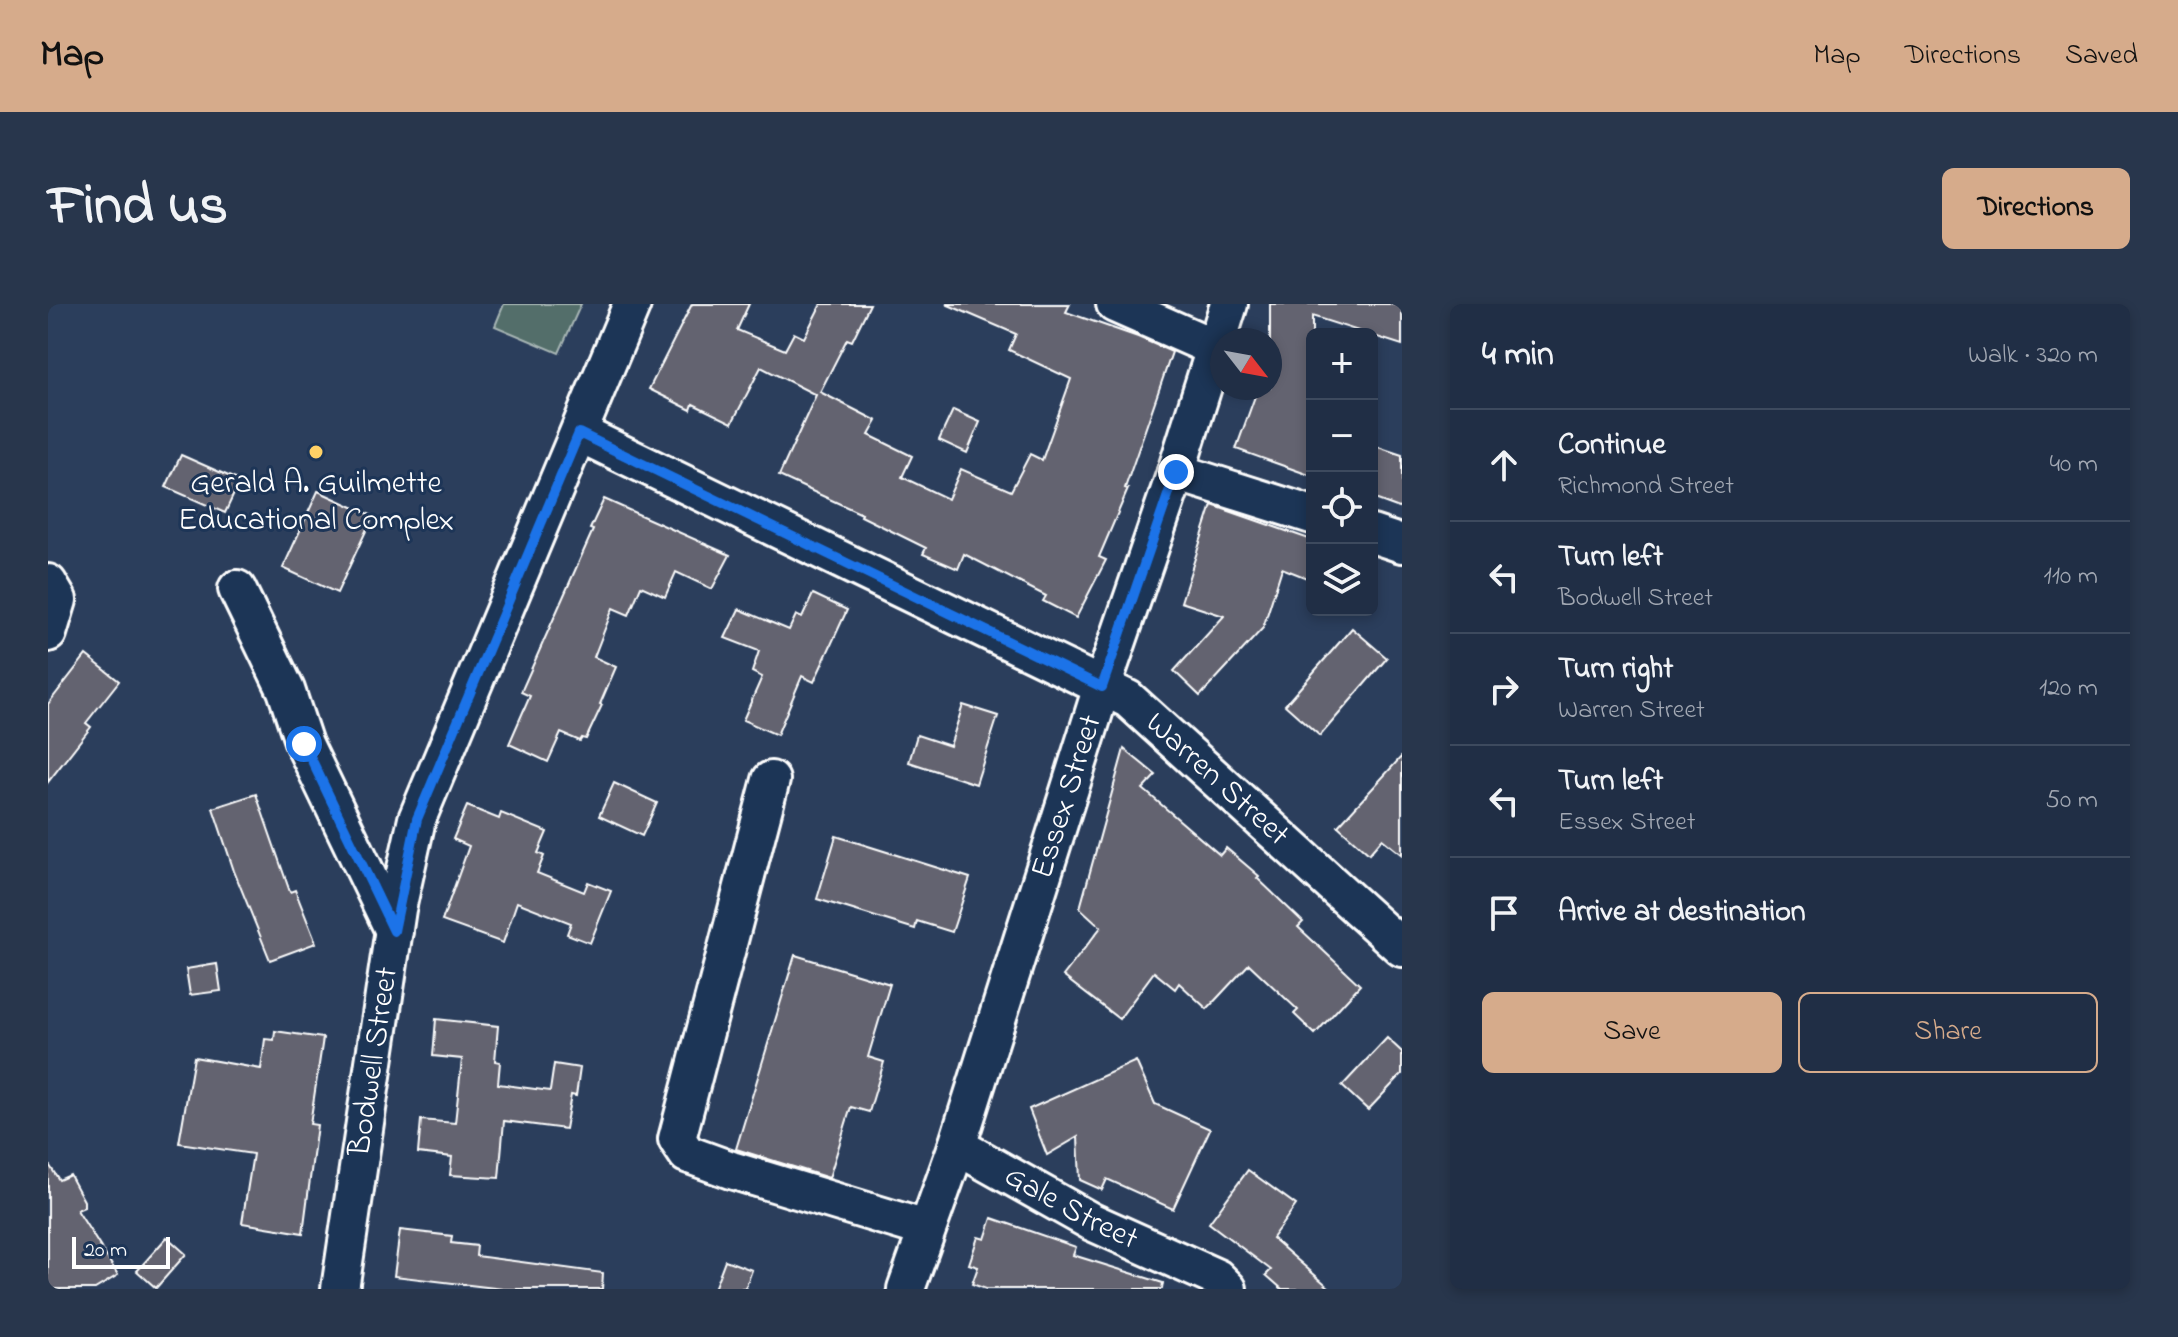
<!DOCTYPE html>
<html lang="en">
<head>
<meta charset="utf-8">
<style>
  :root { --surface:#202e45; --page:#28364c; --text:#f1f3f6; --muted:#a2a8b3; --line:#3d4a5e; --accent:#d6ab8b }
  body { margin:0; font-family:"Indie Flower",sans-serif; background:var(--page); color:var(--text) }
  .controls { position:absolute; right:24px; top:24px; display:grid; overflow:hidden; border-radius:12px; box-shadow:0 4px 12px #0003 }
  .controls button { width:72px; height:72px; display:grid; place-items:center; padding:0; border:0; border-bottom:2px solid var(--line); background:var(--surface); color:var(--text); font:40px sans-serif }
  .compass { position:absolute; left:1162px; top:24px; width:72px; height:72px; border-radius:50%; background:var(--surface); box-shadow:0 4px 12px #0003; rotate:121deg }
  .scale { position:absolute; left:24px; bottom:20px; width:98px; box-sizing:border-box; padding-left:8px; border:4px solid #fff; border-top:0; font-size:22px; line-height:28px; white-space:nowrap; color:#fff; -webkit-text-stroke:6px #1d3557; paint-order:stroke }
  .stop { position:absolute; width:24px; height:24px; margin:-18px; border:6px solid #1a73e8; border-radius:50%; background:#fff }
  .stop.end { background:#1a73e8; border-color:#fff; box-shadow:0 2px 8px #0008 }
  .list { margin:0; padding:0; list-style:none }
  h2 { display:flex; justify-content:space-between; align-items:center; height:104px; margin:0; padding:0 32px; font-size:34px }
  h2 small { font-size:26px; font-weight:400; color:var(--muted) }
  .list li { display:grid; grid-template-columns:52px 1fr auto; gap:24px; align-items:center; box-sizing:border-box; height:112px; padding:0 32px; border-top:2px solid var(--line) }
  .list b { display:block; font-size:30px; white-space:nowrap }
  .list p { margin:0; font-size:26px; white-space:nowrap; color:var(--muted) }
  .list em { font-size:26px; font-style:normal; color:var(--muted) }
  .actions { display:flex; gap:16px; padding:24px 32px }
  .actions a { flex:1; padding:18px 0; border:2px solid var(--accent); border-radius:12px; text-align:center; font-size:28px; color:var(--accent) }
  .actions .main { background:var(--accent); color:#111 }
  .icon { flex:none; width:44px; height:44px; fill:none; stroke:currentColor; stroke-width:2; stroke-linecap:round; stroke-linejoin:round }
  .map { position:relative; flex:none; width:1354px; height:985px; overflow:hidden; border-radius:12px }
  header { display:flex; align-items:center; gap:48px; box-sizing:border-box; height:112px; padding:0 40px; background:var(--accent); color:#111 }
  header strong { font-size:38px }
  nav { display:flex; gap:44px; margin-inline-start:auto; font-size:28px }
  .intro { display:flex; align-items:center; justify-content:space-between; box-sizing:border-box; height:192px; padding:0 48px }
  h1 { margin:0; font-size:56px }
  .button { padding:20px 36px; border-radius:12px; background:var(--accent); color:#111; font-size:28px; font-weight:700 }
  main { display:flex; gap:48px; padding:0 48px }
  aside { flex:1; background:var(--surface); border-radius:12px; box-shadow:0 4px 12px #0003 }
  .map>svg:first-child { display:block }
</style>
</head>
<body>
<header>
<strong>Map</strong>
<nav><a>Map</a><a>Directions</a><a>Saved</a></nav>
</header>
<div class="intro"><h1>Find us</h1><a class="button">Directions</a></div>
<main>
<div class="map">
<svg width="1354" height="985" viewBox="0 0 1354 985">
  <rect width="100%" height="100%" fill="#2b3e5c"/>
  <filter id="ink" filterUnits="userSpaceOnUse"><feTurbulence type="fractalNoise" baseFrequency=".0125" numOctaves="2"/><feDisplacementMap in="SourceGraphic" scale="16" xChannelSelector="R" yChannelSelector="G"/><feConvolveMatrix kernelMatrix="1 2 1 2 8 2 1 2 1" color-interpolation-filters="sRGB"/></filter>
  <g filter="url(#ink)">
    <polygon fill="#526e6b" stroke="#a8b6b5" stroke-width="2" points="456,0 533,0 511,49 447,22"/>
    <g fill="#64636f" stroke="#fff" stroke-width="2">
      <polygon points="644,0 701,0 689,26 737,46 746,29 756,34 773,0 822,0 804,37 799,35 772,88 829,117 821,131 864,152 854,173 900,195 913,165 963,187 982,150 994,156 1023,75 961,46 968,30 898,0 1022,0 1018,8 1090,33 1124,48 1077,184 1080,185 1051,253 1058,256 1028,314 995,297 998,292 916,250 910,265 875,250 878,244 813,212 814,210 731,172 768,91 713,63 684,119 645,100 643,106 601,85"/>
      <polygon points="1222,0 1354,0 1354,41 1264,12 1264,172 1188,145 1210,84 1222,84"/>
      <polygon points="905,106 932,118 919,149 891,136"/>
      <polygon points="1324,141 1354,151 1354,205 1324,194"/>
      <polygon points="133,151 192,177 177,209 118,183"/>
      <polygon points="270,187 325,212 289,289 235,264"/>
      <polygon points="556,195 682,251 664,285 628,268 617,293 593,282 581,311 565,304 546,353 568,363 552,400 554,401 538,435 534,434 532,437 513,429 500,458 461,440 482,392 473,388 545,226 542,225"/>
      <polygon points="1164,201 1264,236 1264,276 1234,264 1215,324 1152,392 1126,367 1176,312 1133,298"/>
      <polygon points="765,290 799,306 766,378 754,372 729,431 695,416 714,373 704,368 711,347 677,334 691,305 741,326 748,311 754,314"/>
      <polygon points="1304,324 1339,354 1272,432 1237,401"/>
      <polygon points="38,351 71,377 38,419 43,423 0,478 0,400"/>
      <polygon points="915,401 950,412 928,480 861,458 869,431 902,442"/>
      <polygon points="1076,445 1108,471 1095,485 1172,551 1178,544 1211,572 1209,574 1255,618 1250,623 1312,681 1267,730 1246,710 1250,706 1201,660 1159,705 1131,679 1127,685 1106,668 1071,715 1015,672 1053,623 1032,604"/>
      <polygon points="1354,452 1354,551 1334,535 1321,550 1290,522"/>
      <polygon points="566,479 609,499 594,532 551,512"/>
      <polygon points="208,490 242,588 247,586 268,639 222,656 186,567 165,504"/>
      <polygon points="419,502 451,515 453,509 499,528 490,549 496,552 489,569 536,588 540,578 563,587 542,639 519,630 523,619 469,598 455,639 394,617 421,542 405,535"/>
      <polygon points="788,532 922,574 904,628 869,617 867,625 769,595"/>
      <polygon points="747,651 842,680 820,753 836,758 821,808 803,803 781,874 688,845"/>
      <polygon points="169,660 173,687 142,691 138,665"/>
      <polygon points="388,715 450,722 447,757 452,758 450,780 502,787 506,760 532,764 528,792 523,791 517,825 456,817 451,874 402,871 404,853 370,849 373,816 407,819 414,755 385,752"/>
      <polygon points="227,727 275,734 262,820 269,821 255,929 194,919 205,850 131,839 146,753 213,765 217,735 226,736"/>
      <polygon points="1339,734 1354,748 1354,770 1320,806 1294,782"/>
      <polygon points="1088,757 1107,800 1162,825 1125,905 1059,875 1054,886 1032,876 1030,833 999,851 981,805"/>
      <polygon points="0,859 11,876 22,871 36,897 36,903 29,906 70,971 47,985 0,985"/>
      <polygon points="1200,866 1248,901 1224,934 1283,985 1234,985 1218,971 1223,966 1161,919"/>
      <polygon points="944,914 1028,943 1025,951 1115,979 1114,985 938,985 924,980 930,963 921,960 930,933 937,935"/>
      <polygon points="352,926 404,932 403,939 429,942 428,952 555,969 554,985 455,985 346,972"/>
      <polygon points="119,933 138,950 108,984 89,967"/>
      <polygon points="677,956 704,966 697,985 666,985"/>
    </g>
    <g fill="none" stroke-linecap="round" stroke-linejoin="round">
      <g stroke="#fff" stroke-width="42">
        <g id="minor">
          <polyline points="1067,0 1167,44"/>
          <path id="s1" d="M531,129L1080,395L1354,644"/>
          <polyline points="1128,168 1264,211"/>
          <polyline points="1324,230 1354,240"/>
          <polyline points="0,279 10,296 0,329"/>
          <polyline points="189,285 238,386 256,440 346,627"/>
          <polyline points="723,476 629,835 639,850 683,866 878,925"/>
          <path id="s2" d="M909,842L1044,918L1169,974L1180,985"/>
          <path id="s3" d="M292,985L349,605L369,515L584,0"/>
          <path id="s4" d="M858,985L909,842L1054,383L1128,168L1181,0"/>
        </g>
      </g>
      <use href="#minor" stroke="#1d3557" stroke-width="36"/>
    </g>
  </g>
  <g fill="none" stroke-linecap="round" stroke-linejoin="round" filter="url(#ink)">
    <polyline stroke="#1a73e8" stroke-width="10" points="256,440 346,627 369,515 531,129 1054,383 1128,168"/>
  </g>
  <circle fill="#ffd166" stroke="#1d3557" stroke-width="3" cx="268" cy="148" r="8"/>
  <g text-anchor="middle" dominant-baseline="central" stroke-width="6" stroke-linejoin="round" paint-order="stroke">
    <g font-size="32" fill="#fff" stroke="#1d3557">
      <text x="268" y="180">Gerald A. Guilmette<tspan x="268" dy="37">Educational Complex</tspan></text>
    </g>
    <g font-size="32" fill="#fff" stroke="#1d3557">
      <text stroke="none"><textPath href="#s1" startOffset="730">Warren Street</textPath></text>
      <text stroke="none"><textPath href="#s4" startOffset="518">Essex Street</textPath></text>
      <text stroke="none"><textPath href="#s3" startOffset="230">Bodwell Street</textPath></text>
      <text stroke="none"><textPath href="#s2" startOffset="130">Gale Street</textPath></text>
    </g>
  </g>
</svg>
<div class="controls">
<button>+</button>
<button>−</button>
<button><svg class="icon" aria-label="locate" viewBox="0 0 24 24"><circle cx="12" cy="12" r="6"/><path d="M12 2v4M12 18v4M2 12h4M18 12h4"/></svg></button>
<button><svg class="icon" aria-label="layers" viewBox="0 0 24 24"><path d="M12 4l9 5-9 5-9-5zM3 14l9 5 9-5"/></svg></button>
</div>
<svg class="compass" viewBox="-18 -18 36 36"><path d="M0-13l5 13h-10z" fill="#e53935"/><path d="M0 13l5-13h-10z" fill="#a2a8b3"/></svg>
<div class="scale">20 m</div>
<div class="stop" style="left:256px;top:440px"></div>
<div class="stop end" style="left:1128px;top:168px"></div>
</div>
<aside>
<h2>4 min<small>Walk · 320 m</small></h2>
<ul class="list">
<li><svg class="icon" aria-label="ahead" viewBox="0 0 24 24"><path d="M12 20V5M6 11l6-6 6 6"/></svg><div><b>Continue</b><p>Richmond Street</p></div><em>40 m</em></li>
<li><svg class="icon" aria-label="left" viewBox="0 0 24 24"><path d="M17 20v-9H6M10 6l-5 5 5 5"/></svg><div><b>Turn left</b><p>Bodwell Street</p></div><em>110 m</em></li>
<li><svg class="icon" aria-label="right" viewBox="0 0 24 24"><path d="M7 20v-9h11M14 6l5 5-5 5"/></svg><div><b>Turn right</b><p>Warren Street</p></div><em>120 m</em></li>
<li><svg class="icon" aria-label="left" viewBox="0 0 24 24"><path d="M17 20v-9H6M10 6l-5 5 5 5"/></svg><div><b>Turn left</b><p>Essex Street</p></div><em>50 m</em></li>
<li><svg class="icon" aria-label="arrive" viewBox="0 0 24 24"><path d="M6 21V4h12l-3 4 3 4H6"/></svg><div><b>Arrive at destination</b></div></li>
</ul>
<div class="actions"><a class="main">Save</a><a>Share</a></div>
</aside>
</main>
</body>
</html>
